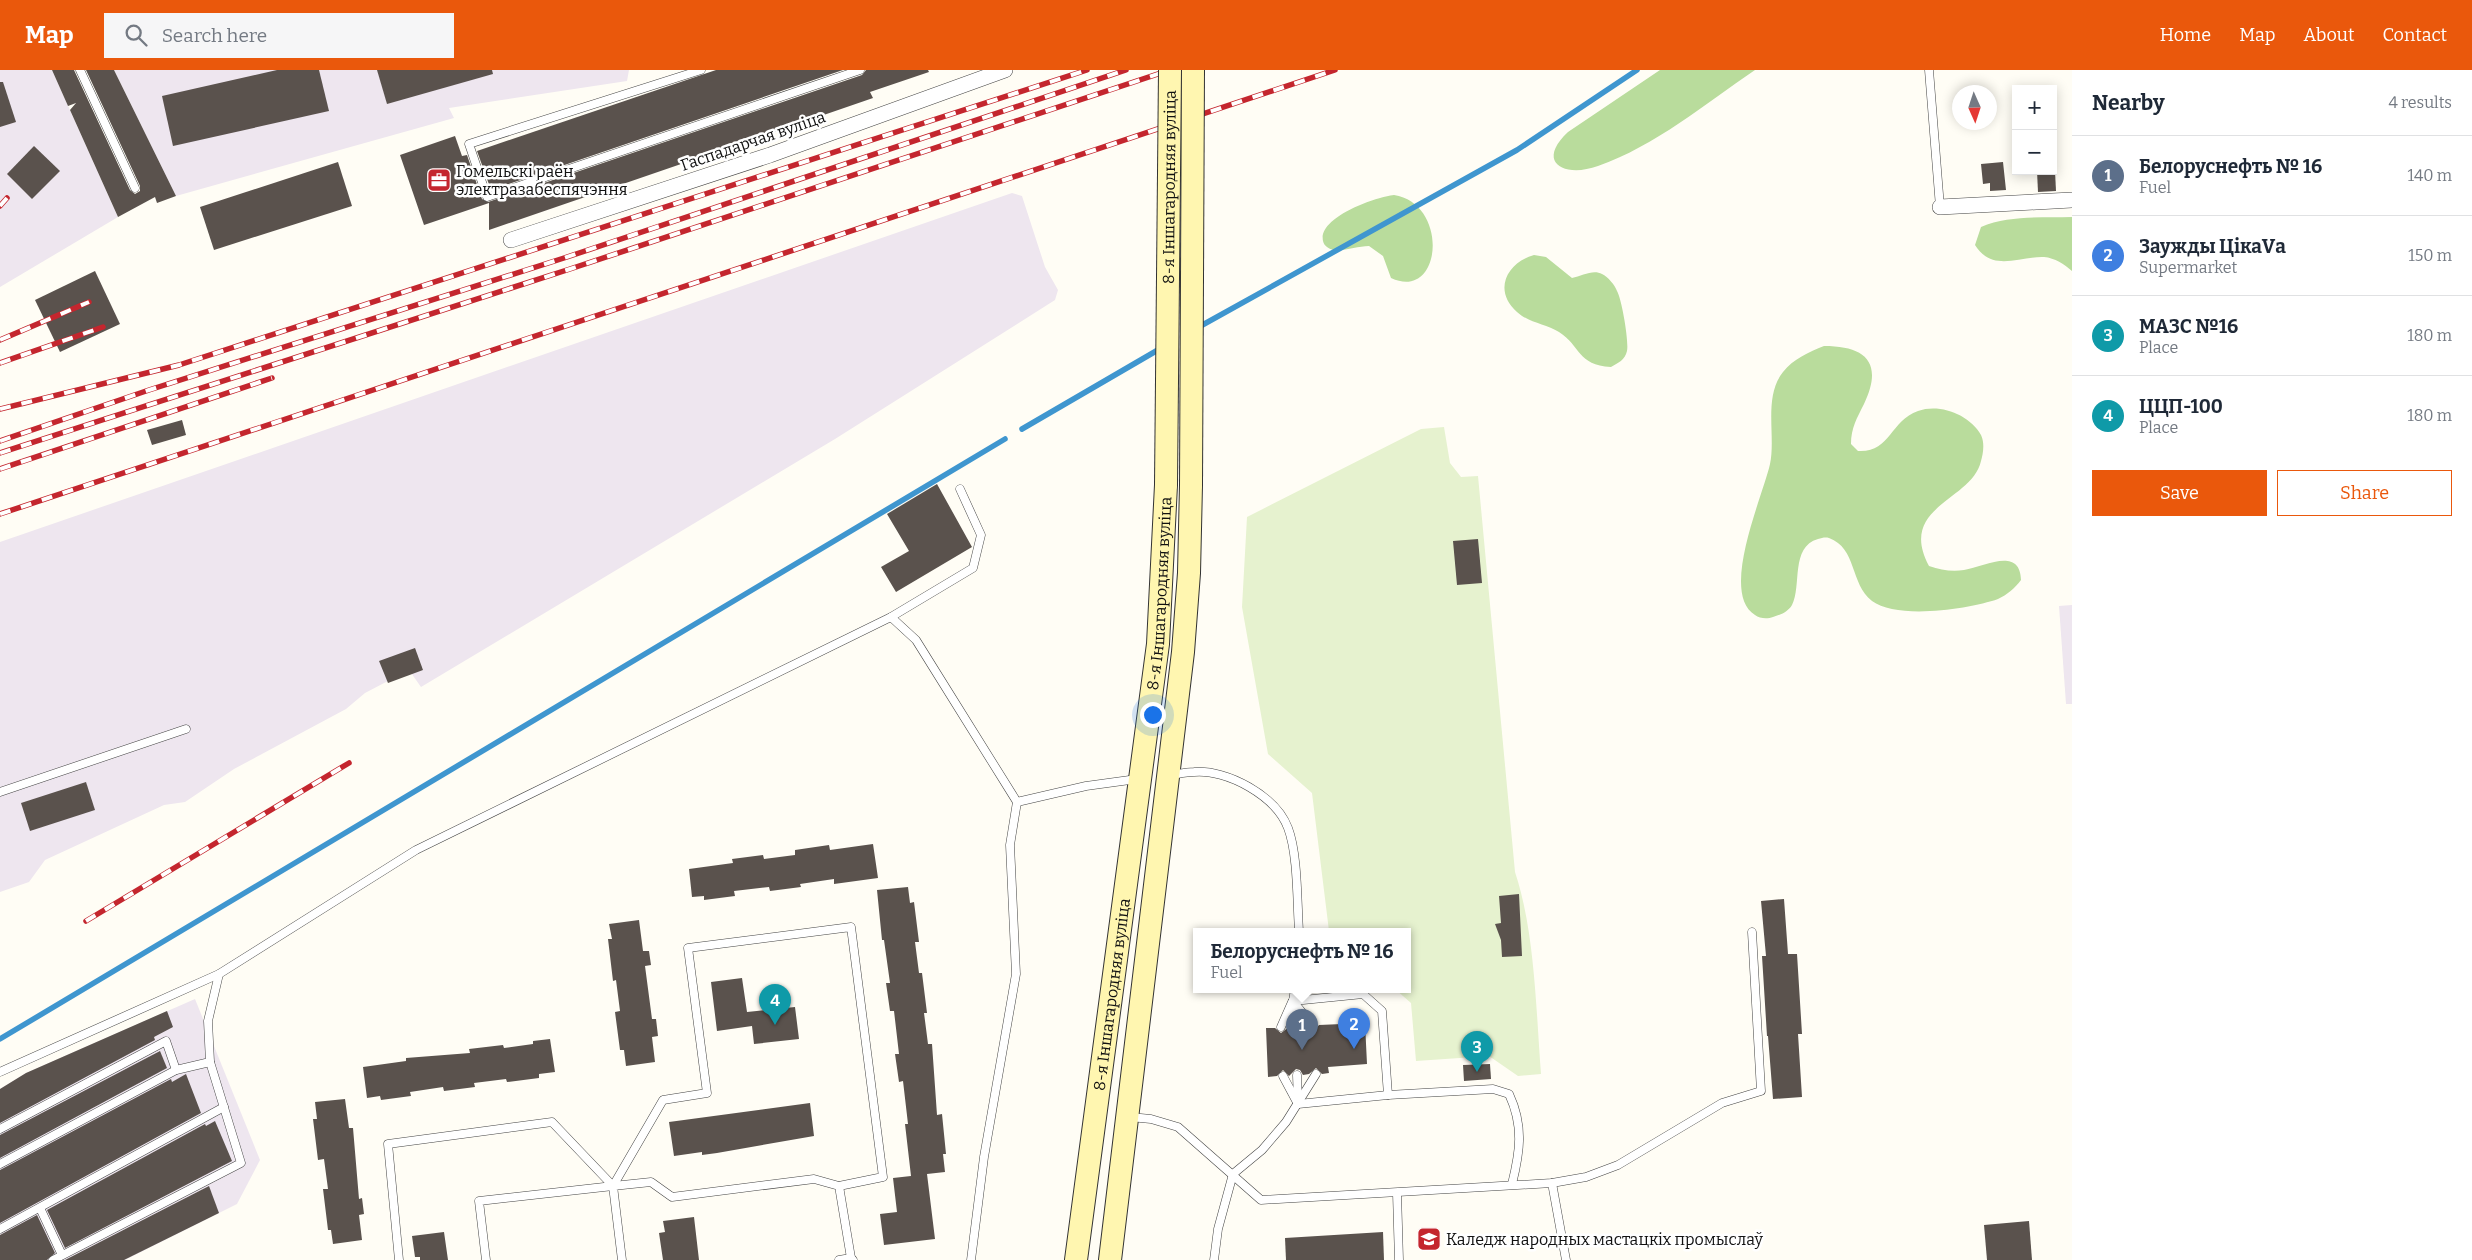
<!DOCTYPE html>
<html lang="en">
<head>
<meta charset="utf-8">
<style>
  :root { --surface:#fff; --page:#f6f6f7; --text:#1f2937; --muted:#747a83; --line:#e0e1e3; --accent:#ea580c }
  body { margin:0; font-family:Bitter,serif; background:var(--page); color:var(--text) }
  .controls { position:absolute; right:15px; top:15px; display:grid; overflow:hidden; border-radius:0px; box-shadow:0 2px 12px #0003 }
  .controls button { width:45px; height:45px; display:grid; place-items:center; padding:0; border:0; border-bottom:1px solid var(--line); background:var(--surface); color:var(--text); font:25px sans-serif }
  .compass { position:absolute; left:1952px; top:15px; width:45px; height:45px; border-radius:50%; background:var(--surface); box-shadow:0 2px 12px #0003; rotate:177deg }
  .you { position:absolute; left:1152px; top:644px; width:18px; height:18px; margin:-12px; border:4px solid #fff; border-radius:50%; background:#1a73e8; box-shadow:0 0 0 8px #1a73e833 }
  .badge { display:grid; place-items:center; width:32px; height:32px; border-radius:50%; background:var(--accent); color:#fff; font-size:16px; font-weight:700 }
  .pin { position:absolute; translate:-50% -41px; filter:drop-shadow(0 1px 2px #0008) }
  .pin::after { content:''; position:absolute; top:26px; width:18px; height:15px; background:inherit; clip-path:polygon(0 0,100% 0,50% 100%) }
  .popup { position:absolute; left:1193px; top:858px; width:218px; height:65px; box-sizing:border-box; display:grid; place-content:center; border-radius:0px; background:var(--surface); filter:drop-shadow(0 1px 4px #0005); font-size:16px; white-space:nowrap; color:var(--muted) }
  .popup b { font-size:19px; color:var(--text) }
  .popup::after { content:''; position:absolute; left:50%; top:100%; margin-left:-10px; border:10px solid transparent; border-top-color:var(--surface) }
  .list { margin:0; padding:0; list-style:none }
  h2 { display:flex; justify-content:space-between; align-items:center; height:65px; margin:0; padding:0 20px; font-size:21px }
  h2 small { font-size:16px; font-weight:400; color:var(--muted) }
  .list li { display:grid; grid-template-columns:32px 1fr auto; gap:15px; align-items:center; box-sizing:border-box; height:80px; padding:0 20px; border-top:1px solid var(--line) }
  .list b { display:block; font-size:19px; white-space:nowrap }
  .list p { margin:0; font-size:16px; white-space:nowrap; color:var(--muted) }
  .list em { font-size:16px; font-style:normal; color:var(--muted) }
  .actions { display:flex; gap:10px; padding:15px 20px }
  .actions a { flex:1; padding:11px 0; border:1px solid var(--accent); border-radius:0px; text-align:center; font-size:18px; color:var(--accent) }
  .actions .main { background:var(--accent); color:#fff }
  .icon { flex:none; width:28px; height:28px; fill:none; stroke:currentColor; stroke-width:2; stroke-linecap:round; stroke-linejoin:round }
  .map { position:relative; flex:none; width:2072px; height:1190px; overflow:hidden }
  header { display:flex; align-items:center; gap:30px; box-sizing:border-box; height:70px; padding:0 25px; background:var(--accent); color:#fff }
  header strong { font-size:24px }
  nav { display:flex; gap:28px; margin-inline-start:auto; font-size:18px }
  .search { width:350px; height:45px; background:var(--page); display:flex; align-items:center; gap:12px; box-sizing:border-box; padding:0 18px; border-radius:0px; color:var(--muted); font-size:19px }
  main { display:flex }
  aside { flex:1; background:var(--surface) }
  .map>svg:first-child { display:block }
</style>
</head>
<body>
<header>
<strong>Map</strong>
<div class="search"><svg class="icon" aria-label="search" viewBox="0 0 24 24"><circle cx="10" cy="10" r="6"/><path d="M15 15l6 6"/></svg>Search here</div>
<nav><a>Home</a><a>Map</a><a>About</a><a>Contact</a></nav>
</header>
<main>
<div class="map">
<svg width="2072" height="1190" viewBox="0 0 2072 1190">
  <rect width="100%" height="100%" fill="#fffdf5"/>
  <g fill="#eee6ef">
    <polygon points="0,0 52,0 118,147 0,217"/>
    <polygon points="114,0 629,0 627,11 449,38 454,48 176,126"/>
    <polygon points="1012,123 1022,126 1045,197 1058,220 1055,230 835,369 421,617 409,600 365,623 346,639 234,699 185,732 164,735 45,790 29,812 0,822 0,472"/>
    <polygon points="2072,535 2072,634 2066,634 2059,536"/>
    <polygon points="195,929 260,1090 237,1134 125,1190 0,1190 0,1019 26,1003"/>
  </g>
  <g fill="#b9dc9c">
    <path d="M1660,0H1755C1705,34 1655,76 1598,96C1565,108 1535,93 1568,62Z"/>
    <path d="M1394,125C1450,134 1442,232 1391,208L1383,186L1369,176C1358,176 1346,181 1334,180C1329,179 1324,176 1323,171C1318,147 1376,127 1394,125Z"/>
    <path d="M2072,147V201C2064,194 2055,188 2044,187C2019,186 1993,203 1975,175L1981,157C2009,145 2042,148 2072,147Z"/>
    <path d="M1534,185L1546,187L1572,208C1582,206 1593,199 1602,204C1608,207 1615,215 1617,221C1622,230 1629,272 1627,281C1625,290 1618,293 1611,297C1577,295 1581,276 1559,262C1546,254 1529,253 1517,242C1493,221 1506,193 1534,185Z"/>
    <path d="M1824,276C1865,276 1884,292 1864,334C1857,348 1851,358 1851,374L1858,381C1890,383 1890,351 1918,341C1940,333 1970,345 1981,365C1985,373 1983,384 1981,391C1972,431 1897,436 1929,496C1941,500 1952,502 1964,500C1984,497 2020,476 2021,510C2015,518 2007,525 1998,529C1970,539 1897,550 1872,531C1850,514 1857,478 1829,468C1825,467 1822,468 1818,469C1790,477 1802,516 1792,535C1788,542 1780,545 1773,547C1768,549 1760,549 1755,545C1719,523 1763,426 1770,394C1776,366 1763,327 1783,302C1793,289 1809,282 1824,276Z"/>
  </g>
  <path fill="#e6f2cf" d="M1444,357L1450,393L1461,407L1478,406L1515,802C1535,862 1536,940 1541,1004L1518,1006L1489,986L1416,991L1411,933L1395,919H1407V861H1329L1312,723L1268,684L1242,537L1247,447L1421,359Z"/>
  <g fill="none" stroke-linecap="round" stroke-linejoin="round">
    <g stroke="#3f96cf" stroke-width="5.5">
      <polyline points="1197,258 1517,80 1637,0"/>
      <polyline points="1022,359 1163,277"/>
      <polyline points="0,969 1005,369"/>
    </g>
  </g>
  <g fill="#5a524d">
    <polygon points="52,0 74,0 130,120 135,124 140,121 140,116 86,0 114,0 176,126 157,133 155,127 118,147 70,40 76,33 68,36"/>
    <polygon points="277,0 319,0 329,41 173,76 162,26"/>
    <polygon points="377,0 492,0 493,4 387,34"/>
    <polygon points="716,0 843,0 491,120 477,81"/>
    <polygon points="866,0 928,0 929,2 870,22 873,28 489,160 489,133 424,155 400,85 455,66 462,86 467,85 482,129 488,132 862,5"/>
    <polygon points="0,12 3,12 16,52 0,57"/>
    <polygon points="34,76 60,101 32,129 7,104"/>
    <polygon points="338,92 352,136 214,180 200,137"/>
    <polygon points="2003,92 2006,120 1990,121 1990,113 1983,114 1981,94"/>
    <polygon points="2037,101 2055,101 2056,121 2038,122"/>
    <polygon points="95,201 120,254 60,282 35,230"/>
    <polygon points="182,350 186,365 152,375 147,360"/>
    <polygon points="937,414 972,477 896,522 881,497 909,481 887,444"/>
    <polygon points="1478,469 1482,513 1457,515 1453,471"/>
    <polygon points="415,578 423,600 388,613 379,591"/>
    <polygon points="86,712 95,740 30,761 21,733"/>
    <polygon points="873,774 878,808 834,814 834,809 800,814 801,817 770,821 769,817 734,821 735,826 704,830 704,826 692,827 689,799 733,793 732,789 763,785 764,789 795,785 795,780 829,775 830,780"/>
    <polygon points="908,817 910,833 914,832 919,872 915,872 919,903 922,903 927,943 924,943 928,974 932,974 937,1045 942,1044 946,1084 943,1084 945,1102 927,1104 935,1169 884,1175 880,1144 897,1142 893,1108 911,1106 905,1054 908,1054 903,1011 899,1012 895,984 899,984 894,941 890,941 886,913 890,913 884,870 882,870 877,820"/>
    <polygon points="1519,824 1522,886 1502,887 1501,870 1495,854 1501,853 1499,826"/>
    <polygon points="1784,829 1788,884 1797,884 1802,964 1798,964 1802,1027 1773,1029 1768,966 1767,966 1762,886 1766,886 1761,831"/>
    <polygon points="639,850 643,881 649,881 651,895 645,896 652,949 656,949 658,966 652,967 655,992 626,996 624,980 620,980 615,942 620,941 616,910 613,911 608,869 612,869 609,854"/>
    <polygon points="742,908 747,942 795,937 799,969 754,974 752,956 717,961 711,912"/>
    <polygon points="167,941 173,957 154,967 155,970 0,1053 0,1019 26,1003"/>
    <polygon points="1365,953 1367,994 1328,997 1329,1003 1322,1004 1316,998 1309,1004 1303,1005 1300,1000 1296,999 1289,1006 1283,1000 1277,1006 1268,1007 1266,958 1275,958 1281,963 1289,957 1295,963 1299,961 1301,956 1306,956 1313,962 1319,955"/>
    <polygon points="550,969 555,1002 539,1004 539,1008 507,1012 506,1009 474,1013 475,1017 444,1021 443,1017 410,1022 411,1026 381,1030 380,1026 367,1028 363,997 406,991 406,988 470,983 469,979 503,975 504,978 533,974 533,971"/>
    <polygon points="160,981 167,998 0,1088 0,1065"/>
    <polygon points="1490,994 1491,1009 1464,1011 1463,995"/>
    <polygon points="186,1004 201,1043 0,1153 0,1100 171,1009 172,1012"/>
    <polygon points="345,1029 349,1058 353,1058 359,1129 362,1128 364,1144 359,1145 362,1170 333,1174 331,1160 328,1160 323,1119 328,1119 324,1089 318,1090 313,1049 317,1049 315,1032"/>
    <polygon points="810,1033 814,1066 717,1083 702,1085 702,1082 674,1086 669,1052"/>
    <polygon points="215,1051 232,1091 65,1178 47,1140 205,1054 206,1056"/>
    <polygon points="209,1116 219,1143 124,1190 65,1190"/>
    <polygon points="37,1145 55,1183 47,1190 0,1190 0,1165"/>
    <polygon points="694,1147 699,1190 663,1190 659,1163 665,1162 663,1151"/>
    <polygon points="2029,1151 2032,1190 1987,1190 1984,1155"/>
    <polygon points="444,1162 448,1190 420,1190 420,1187 415,1187 412,1166"/>
    <polygon points="1383,1162 1384,1190 1286,1190 1285,1168"/>
  </g>
  <g fill="none" stroke-linecap="round" stroke-linejoin="round">
    <g stroke="#444" stroke-width="9">
      <g id="lane">
        <polyline points="80,0 135,118"/>
        <polyline points="701,0 469,74 487,127 860,0"/>
        <polyline points="1929,0 1940,137"/>
        <polyline points="891,547 973,498 981,465 960,419"/>
        <path d="M1171,705C1178,704 1186,702 1194,702C1227,699 1276,726 1288,758C1298,784 1297,832 1299,861"/>
        <polyline points="0,722 186,659"/>
        <polyline points="1295,919 1293,931 1295,957"/>
        <polyline points="1293,931 1363,924 1382,941 1388,1025"/>
        <polyline points="1293,931 1313,956"/>
        <polyline points="1281,957 1292,932"/>
        <polyline points="0,1002 219,904"/>
        <polyline points="1297,1005 1298,1032"/>
        <polyline points="1283,1006 1298,1034"/>
        <path d="M1298,1034L1388,1025L1493,1019L1509,1024C1524,1056 1520,1082 1512,1114"/>
        <polyline points="1130,1047 1151,1049 1178,1057 1261,1130 1552,1113 1586,1107 1618,1095 1722,1033 1761,1021 1752,862"/>
        <polyline points="0,1059 166,971 176,1000"/>
        <polyline points="0,1094 176,1000 210,992"/>
        <polyline points="1552,1113 1566,1190"/>
        <polyline points="613,1116 663,1030 707,1023 688,878 851,857 883,1107 839,1116"/>
        <polyline points="1397,1123 1399,1190"/>
        <polyline points="40,1138 62,1185"/>
        <polyline points="0,1159 224,1037"/>
        <polyline points="53,1190 241,1093 210,992 208,951 219,904 416,780 891,547 916,570 1017,732 1086,716 1137,709"/>
        <polyline points="399,1190 388,1074 552,1052 613,1116"/>
        <polyline points="486,1190 479,1131 613,1116"/>
        <polyline points="622,1190 613,1116 651,1112 672,1127 814,1109 839,1116 851,1188"/>
        <polyline points="839,1190 851,1188 853,1190"/>
        <polyline points="971,1190 984,1087 1016,904 1010,775 1017,732"/>
        <polyline points="1214,1190 1218,1159 1233,1104 1262,1080 1286,1052 1316,1004"/>
      </g>
    </g>
    <g stroke="#444" stroke-width="16">
      <g id="street">
        <polyline points="1940,137 2072,130"/>
        <polyline points="511,170 770,85 1005,0"/>
      </g>
    </g>
    <g stroke="#333" stroke-width="24">
      <g id="secondary">
        <path id="s1" d="M1076,1190L1158,574L1166,415"/>
        <polyline points="1110,1190 1183,582 1189,503 1191,415"/>
      </g>
    </g>
    <use href="#lane" stroke="#fff" stroke-width="8"/>
    <use href="#street" stroke="#fff" stroke-width="15"/>
    <use href="#secondary" stroke="#fff6b0" stroke-width="22"/>
    <g stroke="#c4262e" stroke-width="5.5">
      <g id="rail">
        <polyline points="0,136 7,128"/>
        <polyline points="0,270 89,232"/>
        <polyline points="0,293 103,257"/>
        <polyline points="0,339 179,295 1087,0"/>
        <polyline points="0,371 149,320 564,188 1126,0"/>
        <polyline points="0,383 570,199 1170,0"/>
        <polyline points="0,399 272,308"/>
        <polyline points="0,444 1335,0"/>
        <polyline points="86,851 349,693"/>
      </g>
    </g>
    <use href="#rail" stroke="#fff" stroke-width="4" stroke-dasharray="11" stroke-linecap="butt"/>
    <g stroke="#333" stroke-width="24" stroke-linecap="butt">
      <g id="secondary-bridge">
        <path id="s2" d="M1166,415L1170,0"/>
        <polyline points="1191,415 1193,0"/>
      </g>
    </g>
    <use href="#secondary-bridge" stroke="#fff6b0" stroke-width="22"/>
  </g>
  <defs>
    <g id="office-square" transform="scale(1.25)"><rect x="-9" y="-9" width="18" height="18" rx="4" fill="#c4262e" stroke="#fff"/><path d="M-6-3h4V-5.5h4V-3h4V5H-6ZM-1-4.5V-3h2v-1.5ZM-6 0V1H6V0Z" fill="#fff"/></g>
    <g id="university-square" transform="scale(1.25)"><rect x="-9" y="-9" width="18" height="18" rx="4" fill="#c4262e" stroke="#fff"/><path d="M0-5L7-2L0 1L-7-2ZM-4 1L0 2.5L4 1V4Q0 6-4 4Z" fill="#fff"/></g>
  </defs>
  <g fill-rule="evenodd">
    <use href="#office-square" x="439" y="110"/>
    <use href="#university-square" x="1429" y="1169"/>
  </g>
  <g text-anchor="middle" dominant-baseline="central" stroke-width="5" stroke-linejoin="round" paint-order="stroke">
    <g font-size="16" fill="#111" stroke="#fff">
      <text transform="translate(753 71) rotate(-19)">Гаспадарчая вуліца</text>
      <text stroke="none"><textPath href="#s2" startOffset="298">8-я Іншагародняя вуліца</textPath></text>
      <text stroke="none"><textPath href="#s1" startOffset="672">8-я Іншагародняя вуліца</textPath></text>
      <text stroke="none"><textPath href="#s1" startOffset="268">8-я Іншагародняя вуліца</textPath></text>
    </g>
    <g font-size="16" fill="#111" stroke="#fff" text-anchor="start">
      <text x="456" y="101">Гомельскі раён<tspan x="456" dy="18">электразабеспячэння</tspan></text>
      <text x="1446" y="1169">Каледж народных мастацкіх промыслаў</text>
    </g>
  </g>
</svg>
<div class="controls">
<button>+</button>
<button>−</button>
</div>
<svg class="compass" viewBox="-18 -18 36 36"><path d="M0-13l5 13h-10z" fill="#e53935"/><path d="M0 13l5-13h-10z" fill="#747a83"/></svg>
<div class="you"></div>
<div class="pin badge" style="left:1302px;top:980px;background:#5c6f8a">1</div>
<div class="popup"><b>Белоруснефть № 16</b>Fuel</div>
<div class="pin badge" style="left:1354px;top:979px;background:#3f7fe0">2</div>
<div class="pin badge" style="left:1477px;top:1002px;background:#0f9aa8">3</div>
<div class="pin badge" style="left:775px;top:955px;background:#0f9aa8">4</div>
</div>
<aside>
<h2>Nearby<small>4 results</small></h2>
<ul class="list">
<li><span class="badge" style="background:#5c6f8a">1</span><div><b>Белоруснефть № 16</b><p>Fuel</p></div><em>140 m</em></li>
<li><span class="badge" style="background:#3f7fe0">2</span><div><b>Заужды ЦікаVа</b><p>Supermarket</p></div><em>150 m</em></li>
<li><span class="badge" style="background:#0f9aa8">3</span><div><b>МАЗС №16</b><p>Place</p></div><em>180 m</em></li>
<li><span class="badge" style="background:#0f9aa8">4</span><div><b>ЦЦП-100</b><p>Place</p></div><em>180 m</em></li>
</ul>
<div class="actions"><a class="main">Save</a><a>Share</a></div>
</aside>
</main>
</body>
</html>
